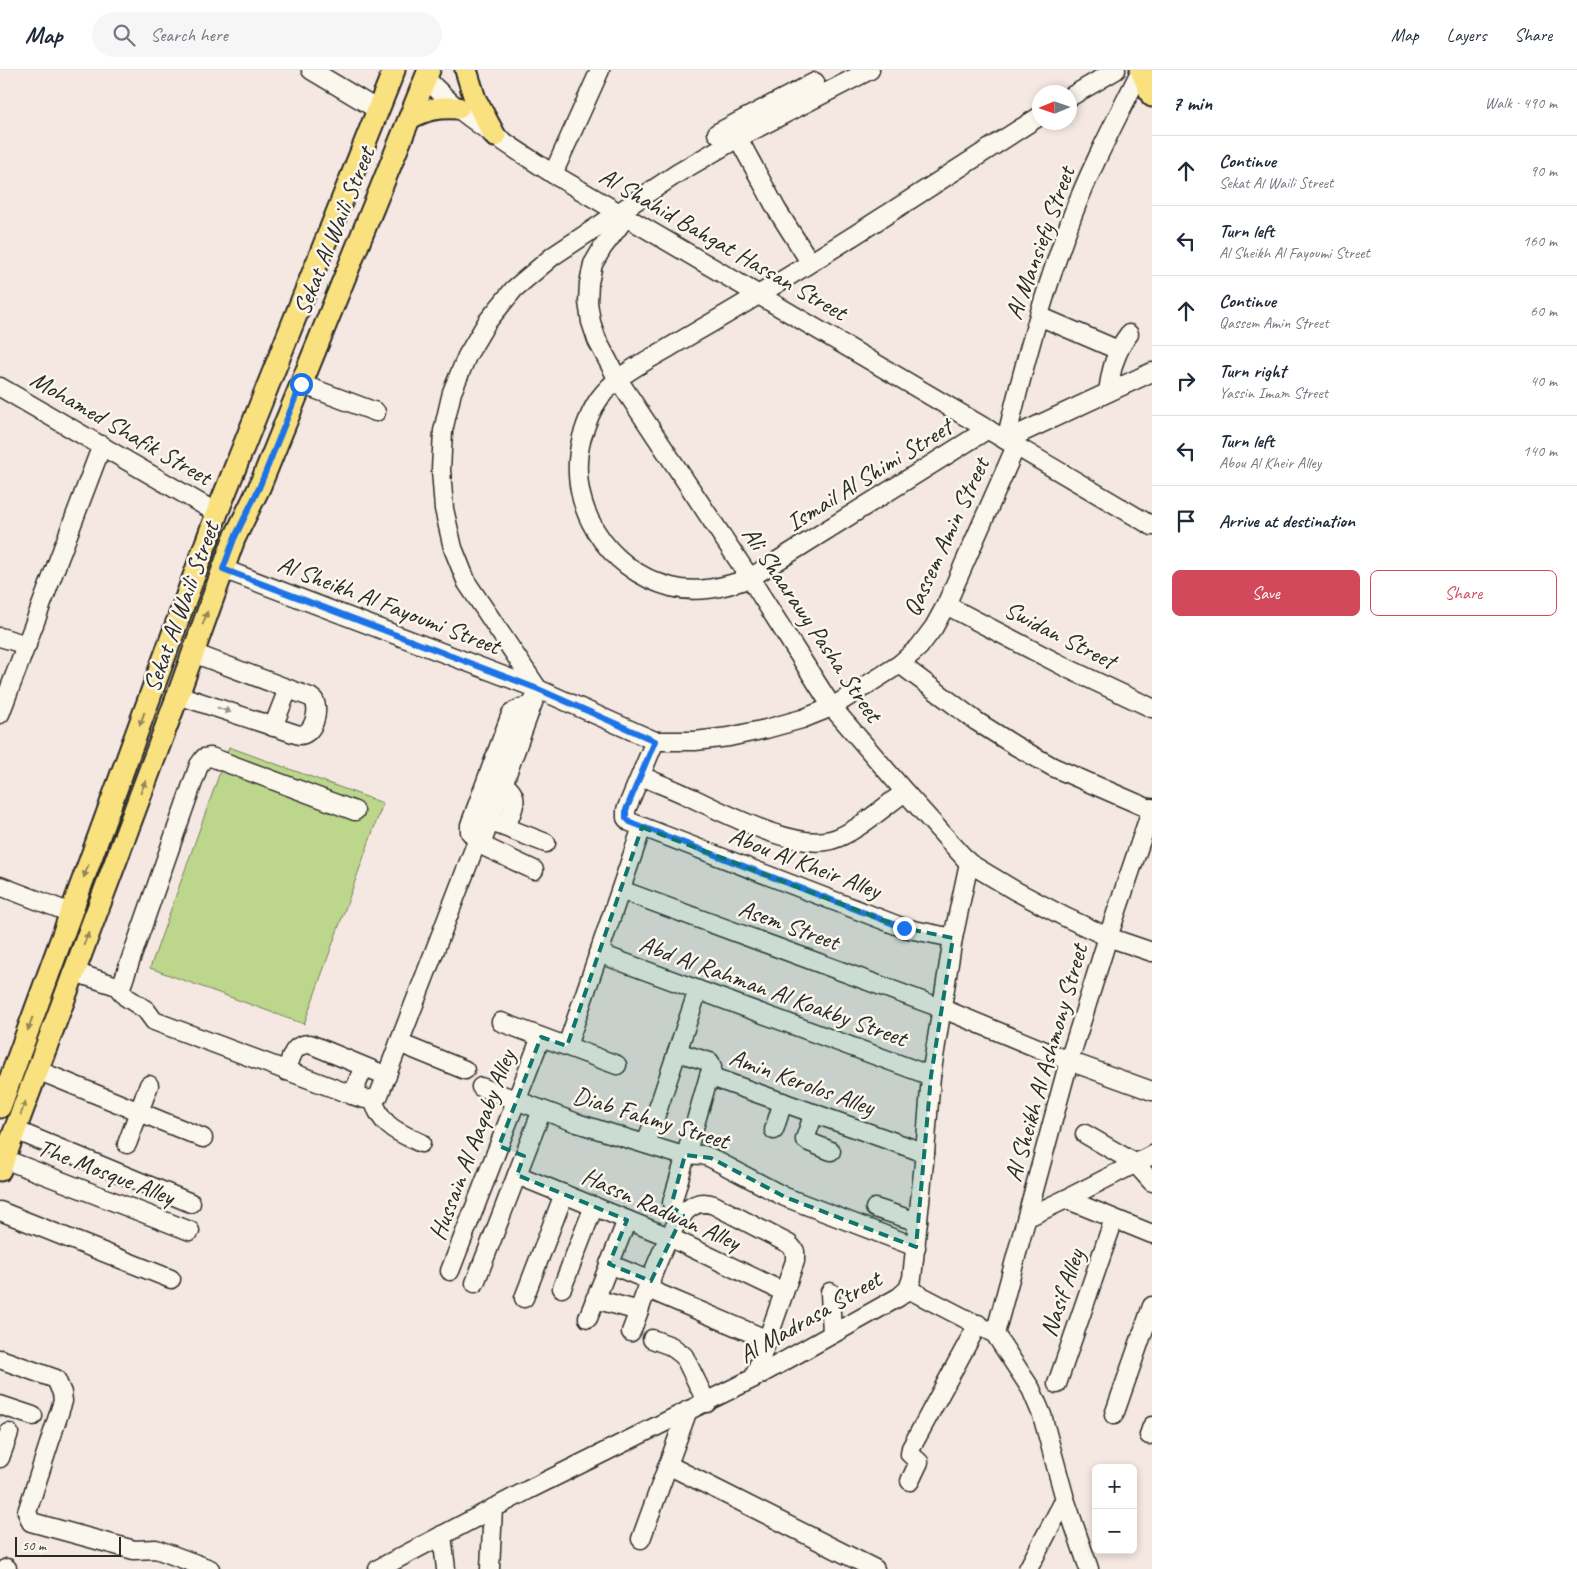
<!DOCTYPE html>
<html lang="en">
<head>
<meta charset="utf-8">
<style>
  :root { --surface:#fff; --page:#f6f6f7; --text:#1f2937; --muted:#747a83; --line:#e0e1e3; --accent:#d1495b }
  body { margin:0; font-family:Caveat,sans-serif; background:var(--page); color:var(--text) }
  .controls { position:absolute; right:15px; bottom:15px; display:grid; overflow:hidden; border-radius:8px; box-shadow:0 2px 8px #0003 }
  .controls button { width:45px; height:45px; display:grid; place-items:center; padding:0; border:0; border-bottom:1px solid var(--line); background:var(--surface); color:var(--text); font:25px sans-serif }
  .compass { position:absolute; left:1032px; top:15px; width:45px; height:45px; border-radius:50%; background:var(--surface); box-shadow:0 2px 8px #0003; rotate:268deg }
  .scale { position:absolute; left:15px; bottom:12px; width:106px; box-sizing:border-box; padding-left:5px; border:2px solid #2b2b2b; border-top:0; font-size:14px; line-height:18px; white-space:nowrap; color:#2b2b2b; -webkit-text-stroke:4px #fbf7ec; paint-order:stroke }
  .stop { position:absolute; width:15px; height:15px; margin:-11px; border:4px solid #1a73e8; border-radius:50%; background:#fff }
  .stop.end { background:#1a73e8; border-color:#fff; box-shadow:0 1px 5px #0008 }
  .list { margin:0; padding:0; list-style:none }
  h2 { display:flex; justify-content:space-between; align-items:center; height:65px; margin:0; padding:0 20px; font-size:21px }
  h2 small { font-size:16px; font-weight:400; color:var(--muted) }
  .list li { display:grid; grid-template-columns:32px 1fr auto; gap:15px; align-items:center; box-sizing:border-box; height:70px; padding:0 20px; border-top:1px solid var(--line) }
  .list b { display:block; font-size:19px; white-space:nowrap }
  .list p { margin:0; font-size:16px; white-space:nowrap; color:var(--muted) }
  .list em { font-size:16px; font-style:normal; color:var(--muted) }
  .actions { display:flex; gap:10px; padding:15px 20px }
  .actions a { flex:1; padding:11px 0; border:1px solid var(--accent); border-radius:8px; text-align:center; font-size:18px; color:var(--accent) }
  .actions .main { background:var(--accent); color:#fff }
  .icon { flex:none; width:28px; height:28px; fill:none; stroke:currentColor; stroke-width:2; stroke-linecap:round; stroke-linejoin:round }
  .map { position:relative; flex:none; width:1152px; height:1499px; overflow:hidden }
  header { display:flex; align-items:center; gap:30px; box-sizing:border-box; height:70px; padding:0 25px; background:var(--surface); border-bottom:1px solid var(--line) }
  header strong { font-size:24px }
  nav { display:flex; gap:28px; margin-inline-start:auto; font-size:18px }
  .search { width:350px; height:45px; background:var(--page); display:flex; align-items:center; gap:12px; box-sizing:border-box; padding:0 18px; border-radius:28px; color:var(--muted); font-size:19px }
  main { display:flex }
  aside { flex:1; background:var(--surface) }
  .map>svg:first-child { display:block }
</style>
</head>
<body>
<header>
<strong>Map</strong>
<div class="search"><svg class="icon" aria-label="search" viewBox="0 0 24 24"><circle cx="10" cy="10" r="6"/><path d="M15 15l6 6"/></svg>Search here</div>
<nav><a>Map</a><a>Layers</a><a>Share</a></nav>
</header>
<main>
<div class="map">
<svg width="1152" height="1499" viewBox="0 0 1152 1499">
  <rect width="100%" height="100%" fill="#f5e7e2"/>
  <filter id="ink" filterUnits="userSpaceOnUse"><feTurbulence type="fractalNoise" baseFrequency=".02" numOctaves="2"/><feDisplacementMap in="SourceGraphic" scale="10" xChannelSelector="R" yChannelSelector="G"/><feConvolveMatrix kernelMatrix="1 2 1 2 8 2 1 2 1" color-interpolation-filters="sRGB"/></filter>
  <g filter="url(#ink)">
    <polygon fill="#bcd68c" stroke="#74805c" points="229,677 383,733 304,954 150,898"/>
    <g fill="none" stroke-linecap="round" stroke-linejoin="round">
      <g stroke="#2b2b2b" stroke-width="21">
        <g id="minor">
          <polyline points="311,0 378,40"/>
          <polyline points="870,0 738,68 678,103 553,186 514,219 487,252 467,286 452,322 443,361 441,400 444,439 453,478 467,513 538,619 655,671 695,671 729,667 766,659 802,649 832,637 900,594 919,577 934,557 946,535 1016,376"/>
          <path d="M425,8C436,18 447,30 460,40C489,63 521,83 553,104L1152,456"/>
          <polyline points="1070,27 1116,0"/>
          <polyline points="717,63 815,12"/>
          <polyline points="738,68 777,140 810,192"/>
          <polyline points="553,104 600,0"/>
          <polyline points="626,147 603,177 593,194 589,213 588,232 591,252 597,270 617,308 750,508 832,637 905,722 969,793 1014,820 1065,847 1108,867 1152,882"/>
          <polyline points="1039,246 1118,280"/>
          <polyline points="301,314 376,342"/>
          <polyline points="0,317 217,443"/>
          <path d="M1108,322C1111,300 1115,282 1129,264"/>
          <path d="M988,359L750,508C725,517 698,524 671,517C606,500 564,433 582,367C586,354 591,340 599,329C617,304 645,292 670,277C699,260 729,243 758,225C853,168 946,106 1040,46"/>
          <path d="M1006,370C1024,293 1045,218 1073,144C1092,95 1117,48 1141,0"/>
          <polyline points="1006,370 1152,302"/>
          <polyline points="223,499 538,619 481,775"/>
          <polyline points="946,535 1069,599 1152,638"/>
          <polyline points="0,567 27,575"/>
          <polyline points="900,594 976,651 1014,675 1053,697 1152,740"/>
          <path d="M178,625L299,665C313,665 320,642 314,630L310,627L193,583"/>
          <path d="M531,636C523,636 518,638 511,644L470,755V762L481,775L534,800"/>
          <polyline points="0,644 102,375"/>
          <polyline points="273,657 288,619"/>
          <polyline points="655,671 626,740 626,748 630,752 904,858 953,868"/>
          <path d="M641,706C657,713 674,719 690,727C725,743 793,780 831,770C856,763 883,737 905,722"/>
          <path d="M503,714C523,727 512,740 506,757"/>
          <polyline points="489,751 546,773"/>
          <polyline points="0,816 71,843"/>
          <polyline points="621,820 941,938 1069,991 1152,1021"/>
          <polyline points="598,883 931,1006"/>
          <path d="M74,902L117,916L126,927L146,940L154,951L352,1025C362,1028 371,1033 379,1025L477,771"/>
          <polyline points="120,920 199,695 204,688 211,687 355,741"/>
          <polyline points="501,952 617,995"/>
          <polyline points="399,973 465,1000"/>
          <polyline points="567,976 642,757"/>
          <polyline points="677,982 710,992 712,997 709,1006 925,1083"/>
          <polyline points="37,1000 203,1068"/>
          <path d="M286,1001C292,987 292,974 310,974L387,1006"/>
          <polyline points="481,1017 577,1053 677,1084 703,1085 711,1088 785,1127 916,1177"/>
          <polyline points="352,1025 364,997"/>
          <path d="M373,1029C381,1057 398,1062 421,1073"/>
          <polyline points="814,1043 805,1069 809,1072 831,1081"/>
          <polyline points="15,1060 191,1133"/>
          <polyline points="774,1060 783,1032"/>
          <polyline points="1085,1064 1135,1093 1152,1112"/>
          <polyline points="127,1074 149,1015"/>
          <polyline points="646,1074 698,920"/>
          <polyline points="4,1089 190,1161"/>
          <polyline points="517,1105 669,1167 784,1222"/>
          <polyline points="1066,1129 1152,1164"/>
          <polyline points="875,1138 918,1152"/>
          <polyline points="0,1141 171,1209"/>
          <polyline points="683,1145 673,1137 672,1133 709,1006"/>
          <polyline points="1028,1147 1066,1129 1152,1085"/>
          <polyline points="609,1194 651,1211"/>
          <polyline points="450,1201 541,967"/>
          <polyline points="475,1213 542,1040"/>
          <polyline points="562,1218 594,1136"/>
          <polyline points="648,1219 768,1270"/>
          <polyline points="908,1219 995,1264 1031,1319 1042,1345 1065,1429 1089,1499"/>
          <polyline points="830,1222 832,1264"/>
          <polyline points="524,1228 564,1124"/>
          <polyline points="595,1229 639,1241"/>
          <polyline points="588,1248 627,1150"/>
          <path d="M631,1262C642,1234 668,1152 691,1137C699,1132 706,1132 714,1135L789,1174L795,1181V1191L754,1308"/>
          <polyline points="995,1264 1069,991 1108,867 1152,738"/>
          <polyline points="652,1269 671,1276 684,1286 707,1333"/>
          <polyline points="0,1289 56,1309 62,1323 63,1331 27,1442 31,1452 134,1480 156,1479 210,1499"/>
          <polyline points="1057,1314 1114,1149"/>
          <polyline points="0,1335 33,1346"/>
          <polyline points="1114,1345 1152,1236"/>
          <polyline points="1149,1365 1152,1356"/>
          <polyline points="0,1388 9,1363"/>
          <polyline points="668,1395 875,1499"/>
          <polyline points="910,1411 919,1392 910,1384 911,1378 978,1254"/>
          <polyline points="442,1465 446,1499"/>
          <polyline points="641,1469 688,1340"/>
          <polyline points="6,1499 7,1498"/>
          <polyline points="378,1499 528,1420 754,1308 899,1227 908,1219 912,1208 925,1083 931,1006 953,868 969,793"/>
          <polyline points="490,1499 493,1438"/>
          <polyline points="1028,1499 1065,1429"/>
        </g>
      </g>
      <g stroke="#2b2b2b" stroke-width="25">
        <g id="major">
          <polyline points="466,0 475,29 495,66"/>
          <polyline points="1141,0 1152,26"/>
          <path d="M410,48C427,39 438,37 458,38"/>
          <polyline points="0,1037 217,443 394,0"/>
          <polyline points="0,1100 178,625 234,469 259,418 429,0"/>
        </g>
      </g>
      <use href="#minor" stroke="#fbf7ec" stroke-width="18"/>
      <use href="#major" stroke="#fae180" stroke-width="21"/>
    </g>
    <defs><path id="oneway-solid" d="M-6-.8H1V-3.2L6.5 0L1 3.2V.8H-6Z" transform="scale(1.25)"/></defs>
    <g fill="#928656">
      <use href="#oneway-solid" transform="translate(205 548) rotate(-70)"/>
      <use href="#oneway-solid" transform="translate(142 649) rotate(110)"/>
      <use href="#oneway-solid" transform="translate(143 717) rotate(-69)"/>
      <use href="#oneway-solid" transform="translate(86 801) rotate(110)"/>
      <use href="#oneway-solid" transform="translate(86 869) rotate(-69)"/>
      <use href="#oneway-solid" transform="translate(30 954) rotate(110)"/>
      <use href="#oneway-solid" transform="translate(23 1038) rotate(-70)"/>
    </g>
    <use fill="#93918c" href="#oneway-solid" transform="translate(224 640) rotate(19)"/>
  </g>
  <g fill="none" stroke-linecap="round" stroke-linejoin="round" filter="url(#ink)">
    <polyline stroke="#1a73e8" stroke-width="6" points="301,314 259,418 234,469 223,499 538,619 655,671 626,740 626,748 630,752 904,858"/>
  </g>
  <path fill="#0f766e" fill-opacity="0.2" stroke="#0f766e" stroke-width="4" stroke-dasharray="10 6" stroke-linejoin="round" d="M642,757L904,858L953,868L931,1006L916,1177L785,1127L711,1088L685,1085L671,1136L683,1145L651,1211L609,1194L627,1150L517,1105L524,1086L499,1076L541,967L567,976Z"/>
  <g text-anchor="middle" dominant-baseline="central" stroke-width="5" stroke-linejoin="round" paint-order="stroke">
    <g font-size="25" fill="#2b2b2b" stroke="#fbf7ec">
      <text transform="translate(334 161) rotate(-68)">Sekat Al Waili Street</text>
      <text transform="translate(1040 173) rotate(-70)">Al Mansiefy Street</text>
      <text transform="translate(723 174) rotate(30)">Al Shahid Bahgat Hassan Street</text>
      <text transform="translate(121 358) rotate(30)">Mohamed Shafik Street</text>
      <text transform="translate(869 405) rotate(-32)">Ismail Al Shimi Street</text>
      <text transform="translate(946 467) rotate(-65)">Qassem Amin Street</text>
      <text transform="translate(389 535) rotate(21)">Al Sheikh Al Fayoumi Street</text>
      <text transform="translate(181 537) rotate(-70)">Sekat Al Waili Street</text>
      <text transform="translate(812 554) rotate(56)">Ali Shaarawy Pasha Street</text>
      <text transform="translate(1060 565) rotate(27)">Swidan Street</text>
      <text transform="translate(805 793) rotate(21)">Abou Al Kheir Alley</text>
      <text transform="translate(789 855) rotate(20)">Asem Street</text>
      <text transform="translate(773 921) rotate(20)">Abd Al Rahman Al Koakby Street</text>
      <text transform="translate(1046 993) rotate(-74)">Al Sheikh Al Ashmony Street</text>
      <text transform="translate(802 1012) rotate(20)">Amin Kerolos Alley</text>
      <text transform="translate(651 1048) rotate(17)">Diab Fahmy Street</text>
      <text transform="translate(472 1075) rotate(-69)">Hussain Al Aaqaby Alley</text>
      <text transform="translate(106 1102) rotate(21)">The Mosque Alley</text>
      <text transform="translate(661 1139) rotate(24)">Hassn Radwan Alley</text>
      <text transform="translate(1062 1223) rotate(-71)">Nasif Alley</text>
      <text transform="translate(810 1247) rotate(-30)">Al Madrasa Street</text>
    </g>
  </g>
</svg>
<div class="controls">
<button>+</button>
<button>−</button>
</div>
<svg class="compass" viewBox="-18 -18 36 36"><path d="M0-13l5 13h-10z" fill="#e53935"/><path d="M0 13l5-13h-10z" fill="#747a83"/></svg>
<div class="scale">50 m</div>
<div class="stop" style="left:301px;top:314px"></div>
<div class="stop end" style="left:904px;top:858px"></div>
</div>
<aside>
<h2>7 min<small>Walk · 490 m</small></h2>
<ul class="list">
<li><svg class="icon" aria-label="ahead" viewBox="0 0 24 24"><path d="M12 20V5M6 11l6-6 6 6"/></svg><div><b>Continue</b><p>Sekat Al Waili Street</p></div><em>90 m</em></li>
<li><svg class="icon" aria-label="left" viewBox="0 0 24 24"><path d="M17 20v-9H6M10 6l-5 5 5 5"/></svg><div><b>Turn left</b><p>Al Sheikh Al Fayoumi Street</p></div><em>160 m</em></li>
<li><svg class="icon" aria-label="ahead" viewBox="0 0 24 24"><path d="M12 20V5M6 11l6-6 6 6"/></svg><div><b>Continue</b><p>Qassem Amin Street</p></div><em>60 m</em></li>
<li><svg class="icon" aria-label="right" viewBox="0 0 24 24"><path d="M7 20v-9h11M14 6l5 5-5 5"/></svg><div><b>Turn right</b><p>Yassin Imam Street</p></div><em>40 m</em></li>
<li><svg class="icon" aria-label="left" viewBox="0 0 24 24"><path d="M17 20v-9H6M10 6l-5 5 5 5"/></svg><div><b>Turn left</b><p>Abou Al Kheir Alley</p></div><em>140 m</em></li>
<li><svg class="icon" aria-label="arrive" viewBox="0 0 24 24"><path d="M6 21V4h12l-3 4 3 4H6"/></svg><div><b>Arrive at destination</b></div></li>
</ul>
<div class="actions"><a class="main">Save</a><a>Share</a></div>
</aside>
</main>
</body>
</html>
